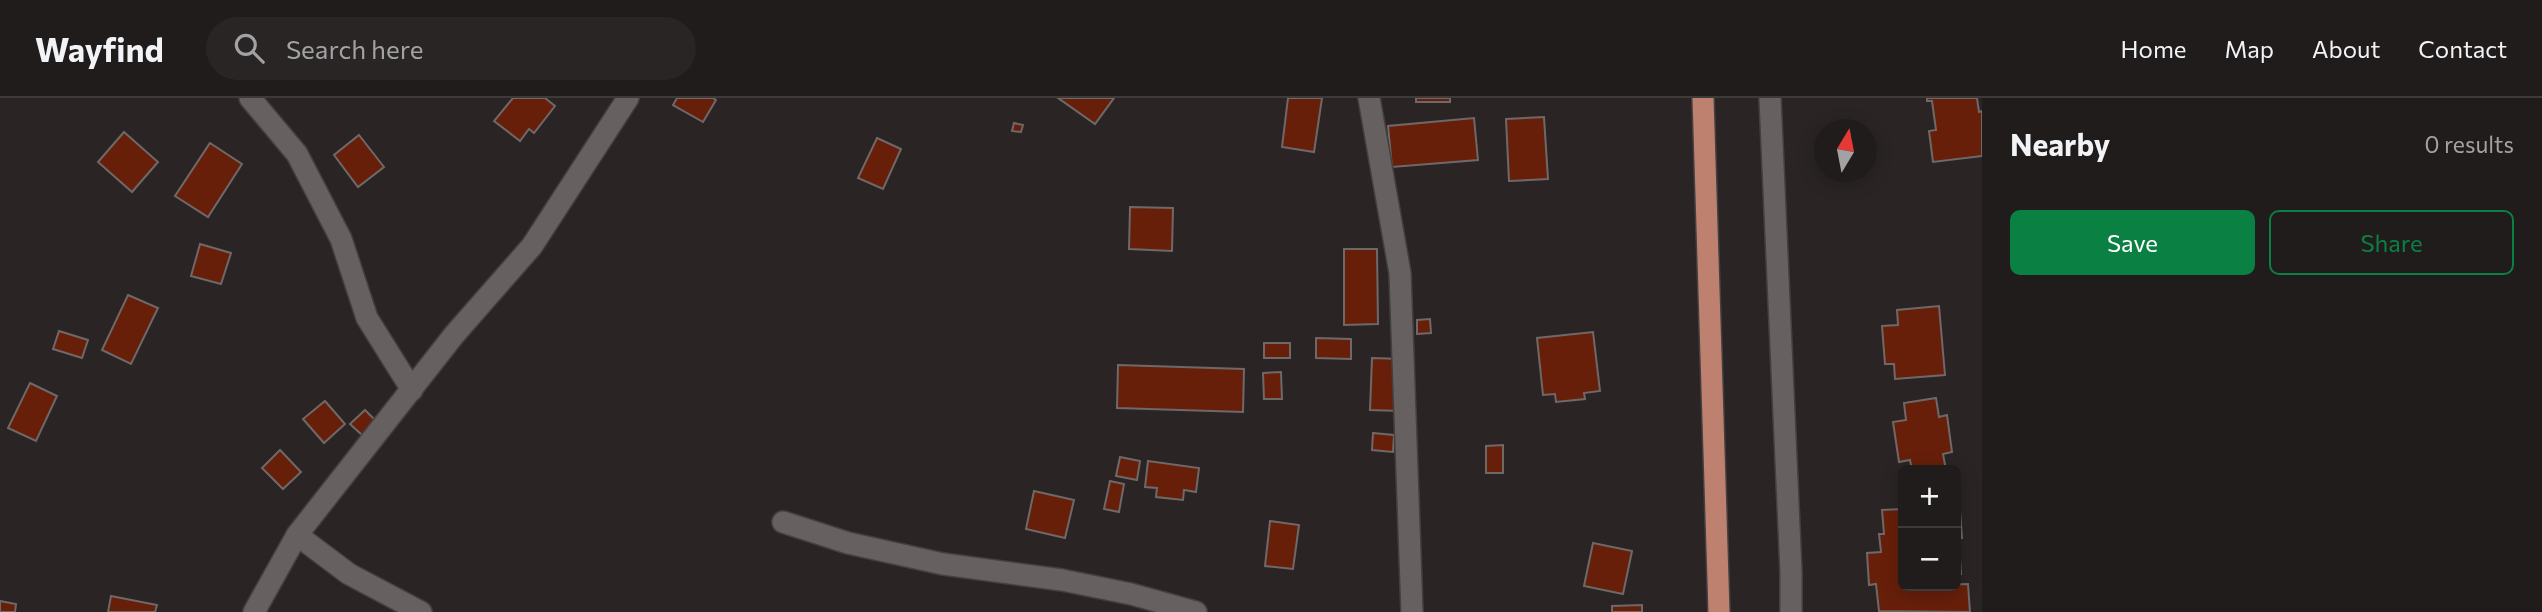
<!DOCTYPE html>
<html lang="en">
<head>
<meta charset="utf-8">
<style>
  :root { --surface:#201c1b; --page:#282524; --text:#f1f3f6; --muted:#a2a1a3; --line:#3d3a3a; --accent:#0b8043 }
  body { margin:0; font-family:Commissioner,sans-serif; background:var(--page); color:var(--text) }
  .controls { position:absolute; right:21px; bottom:21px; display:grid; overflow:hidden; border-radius:10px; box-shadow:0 4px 18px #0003 }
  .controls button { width:63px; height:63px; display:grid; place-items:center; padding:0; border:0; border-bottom:2px solid var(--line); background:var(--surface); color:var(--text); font:35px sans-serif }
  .compass { position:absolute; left:1814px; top:21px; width:63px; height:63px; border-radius:50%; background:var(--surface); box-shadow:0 4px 18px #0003; rotate:10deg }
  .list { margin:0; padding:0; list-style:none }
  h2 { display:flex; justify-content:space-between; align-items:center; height:91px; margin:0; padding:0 28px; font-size:30px }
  h2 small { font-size:23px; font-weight:400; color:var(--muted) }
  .actions { display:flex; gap:14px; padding:21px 28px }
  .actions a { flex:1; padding:16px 0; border:2px solid var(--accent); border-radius:10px; text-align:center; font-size:24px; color:var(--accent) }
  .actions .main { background:var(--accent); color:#fff }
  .icon { flex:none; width:38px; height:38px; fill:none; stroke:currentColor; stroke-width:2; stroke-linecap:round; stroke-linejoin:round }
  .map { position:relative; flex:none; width:1982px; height:514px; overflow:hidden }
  header { display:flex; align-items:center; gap:42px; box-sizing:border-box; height:98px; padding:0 35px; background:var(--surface); border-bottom:2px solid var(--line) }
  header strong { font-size:33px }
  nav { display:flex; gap:38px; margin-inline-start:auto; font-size:24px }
  .search { width:490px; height:63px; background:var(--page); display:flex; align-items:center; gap:18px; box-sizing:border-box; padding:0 24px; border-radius:38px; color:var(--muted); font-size:26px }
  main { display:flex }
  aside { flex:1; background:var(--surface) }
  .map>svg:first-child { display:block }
</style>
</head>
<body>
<header>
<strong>Wayfind</strong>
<div class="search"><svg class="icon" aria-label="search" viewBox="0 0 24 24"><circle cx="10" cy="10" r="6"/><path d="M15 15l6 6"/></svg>Search here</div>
<nav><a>Home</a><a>Map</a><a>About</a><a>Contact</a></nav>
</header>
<main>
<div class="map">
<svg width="1982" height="514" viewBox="0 0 1982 514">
  <rect width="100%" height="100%" fill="#2a2524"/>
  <g fill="#671f0a" stroke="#6e6968" stroke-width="2">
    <polygon points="513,0 545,0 555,8 534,35 529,31 520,43 494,23"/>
    <polygon points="677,0 713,0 716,2 703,24 673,7"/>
    <polygon points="1058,0 1114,0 1095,26"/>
    <polygon points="1288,0 1322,0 1314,54 1282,49"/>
    <rect x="1416" y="0" width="34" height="4"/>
    <polygon points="1927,0 1977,0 1979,14 1982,13 1982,58 1933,64 1929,33 1936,32 1932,3 1927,3"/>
    <polygon points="1544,19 1548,81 1509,83 1506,21"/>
    <polygon points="1474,20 1478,62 1392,69 1388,28"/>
    <polygon points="1014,25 1023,27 1021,34 1012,33"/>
    <polygon points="124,34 158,64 132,94 98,64"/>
    <polygon points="359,37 384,69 358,89 334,57"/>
    <polygon points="877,40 901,51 883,91 858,80"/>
    <polygon points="210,45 242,66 208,119 175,98"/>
    <polygon points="1130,109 1173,110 1172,153 1129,151"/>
    <polygon points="200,146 231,155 221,186 191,178"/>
    <polygon points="1344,151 1377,151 1378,226 1344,227"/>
    <polygon points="128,197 158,210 131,266 102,252"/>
    <polygon points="1939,208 1945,277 1895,281 1894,266 1885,266 1882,228 1898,227 1897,212"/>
    <polygon points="1430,221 1431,235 1417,236 1417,222"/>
    <polygon points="59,233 88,242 82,260 53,251"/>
    <polygon points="1593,234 1600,293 1584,295 1585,301 1556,304 1555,296 1543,297 1537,240"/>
    <polygon points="1316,240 1351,241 1351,261 1316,260"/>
    <rect x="1264" y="245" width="26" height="15"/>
    <polygon points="1372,260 1401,261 1400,313 1370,312"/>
    <polygon points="1118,267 1244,271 1243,314 1117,310"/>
    <polygon points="1281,274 1282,301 1264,301 1263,275"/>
    <polygon points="30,285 57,298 36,343 8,330"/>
    <polygon points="1936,300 1939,319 1947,317 1952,354 1943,356 1946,372 1912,372 1910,362 1899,364 1893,324 1906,322 1904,305"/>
    <polygon points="325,303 345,326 324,345 303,321"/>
    <polygon points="365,312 376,323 362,337 350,326"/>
    <polygon points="1373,335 1394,337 1393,354 1372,352"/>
    <polygon points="1503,347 1503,375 1486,375 1486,348"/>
    <polygon points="280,352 301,374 283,391 262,370"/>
    <polygon points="1120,359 1140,363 1137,382 1116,378"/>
    <polygon points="1148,363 1199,370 1196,394 1184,392 1183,402 1156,399 1157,390 1145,389"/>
    <polygon points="1110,383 1124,386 1119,414 1104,411"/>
    <polygon points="1034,393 1074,402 1065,440 1026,431"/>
    <polygon points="1903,411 1903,488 1968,486 1970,514 1879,513 1876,486 1869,487 1867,455 1881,454 1879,436 1884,436 1882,412"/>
    <polygon points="1956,413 1960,413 1962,440 1956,440"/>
    <polygon points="1270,423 1299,427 1293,471 1265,468"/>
    <polygon points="1593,445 1632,453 1623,496 1584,488"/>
    <polygon points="1956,447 1959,447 1961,476 1956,476"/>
    <polygon points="111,498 157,507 155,514 108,514"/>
    <polygon points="0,503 16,506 15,514 0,514"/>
    <polygon points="1642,507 1642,514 1612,514 1612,508"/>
  </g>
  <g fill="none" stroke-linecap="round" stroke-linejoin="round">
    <g stroke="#444040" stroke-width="24">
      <g id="minor">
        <polyline points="250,0 297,56 341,141 367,220 412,292"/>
        <polyline points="1369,0 1400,175 1412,514"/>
        <polyline points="1770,0 1791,474 1791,514"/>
        <polyline points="783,424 848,445 943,466 1062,482 1131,496 1196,514"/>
        <polyline points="297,437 349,476 421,514"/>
        <polyline points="254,514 297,437 454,237 532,148 628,0"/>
      </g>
    </g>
    <g stroke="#444040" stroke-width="24">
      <polyline id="major" points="1703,0 1719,514"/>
    </g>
    <use href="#minor" stroke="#666160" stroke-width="21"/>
    <use href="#major" stroke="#be8170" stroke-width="21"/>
  </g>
</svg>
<div class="controls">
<button>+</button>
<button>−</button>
</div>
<svg class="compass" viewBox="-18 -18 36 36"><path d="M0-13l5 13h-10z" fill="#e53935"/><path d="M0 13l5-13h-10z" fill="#a2a1a3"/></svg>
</div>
<aside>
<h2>Nearby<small>0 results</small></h2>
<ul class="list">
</ul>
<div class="actions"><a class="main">Save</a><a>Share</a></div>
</aside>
</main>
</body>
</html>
